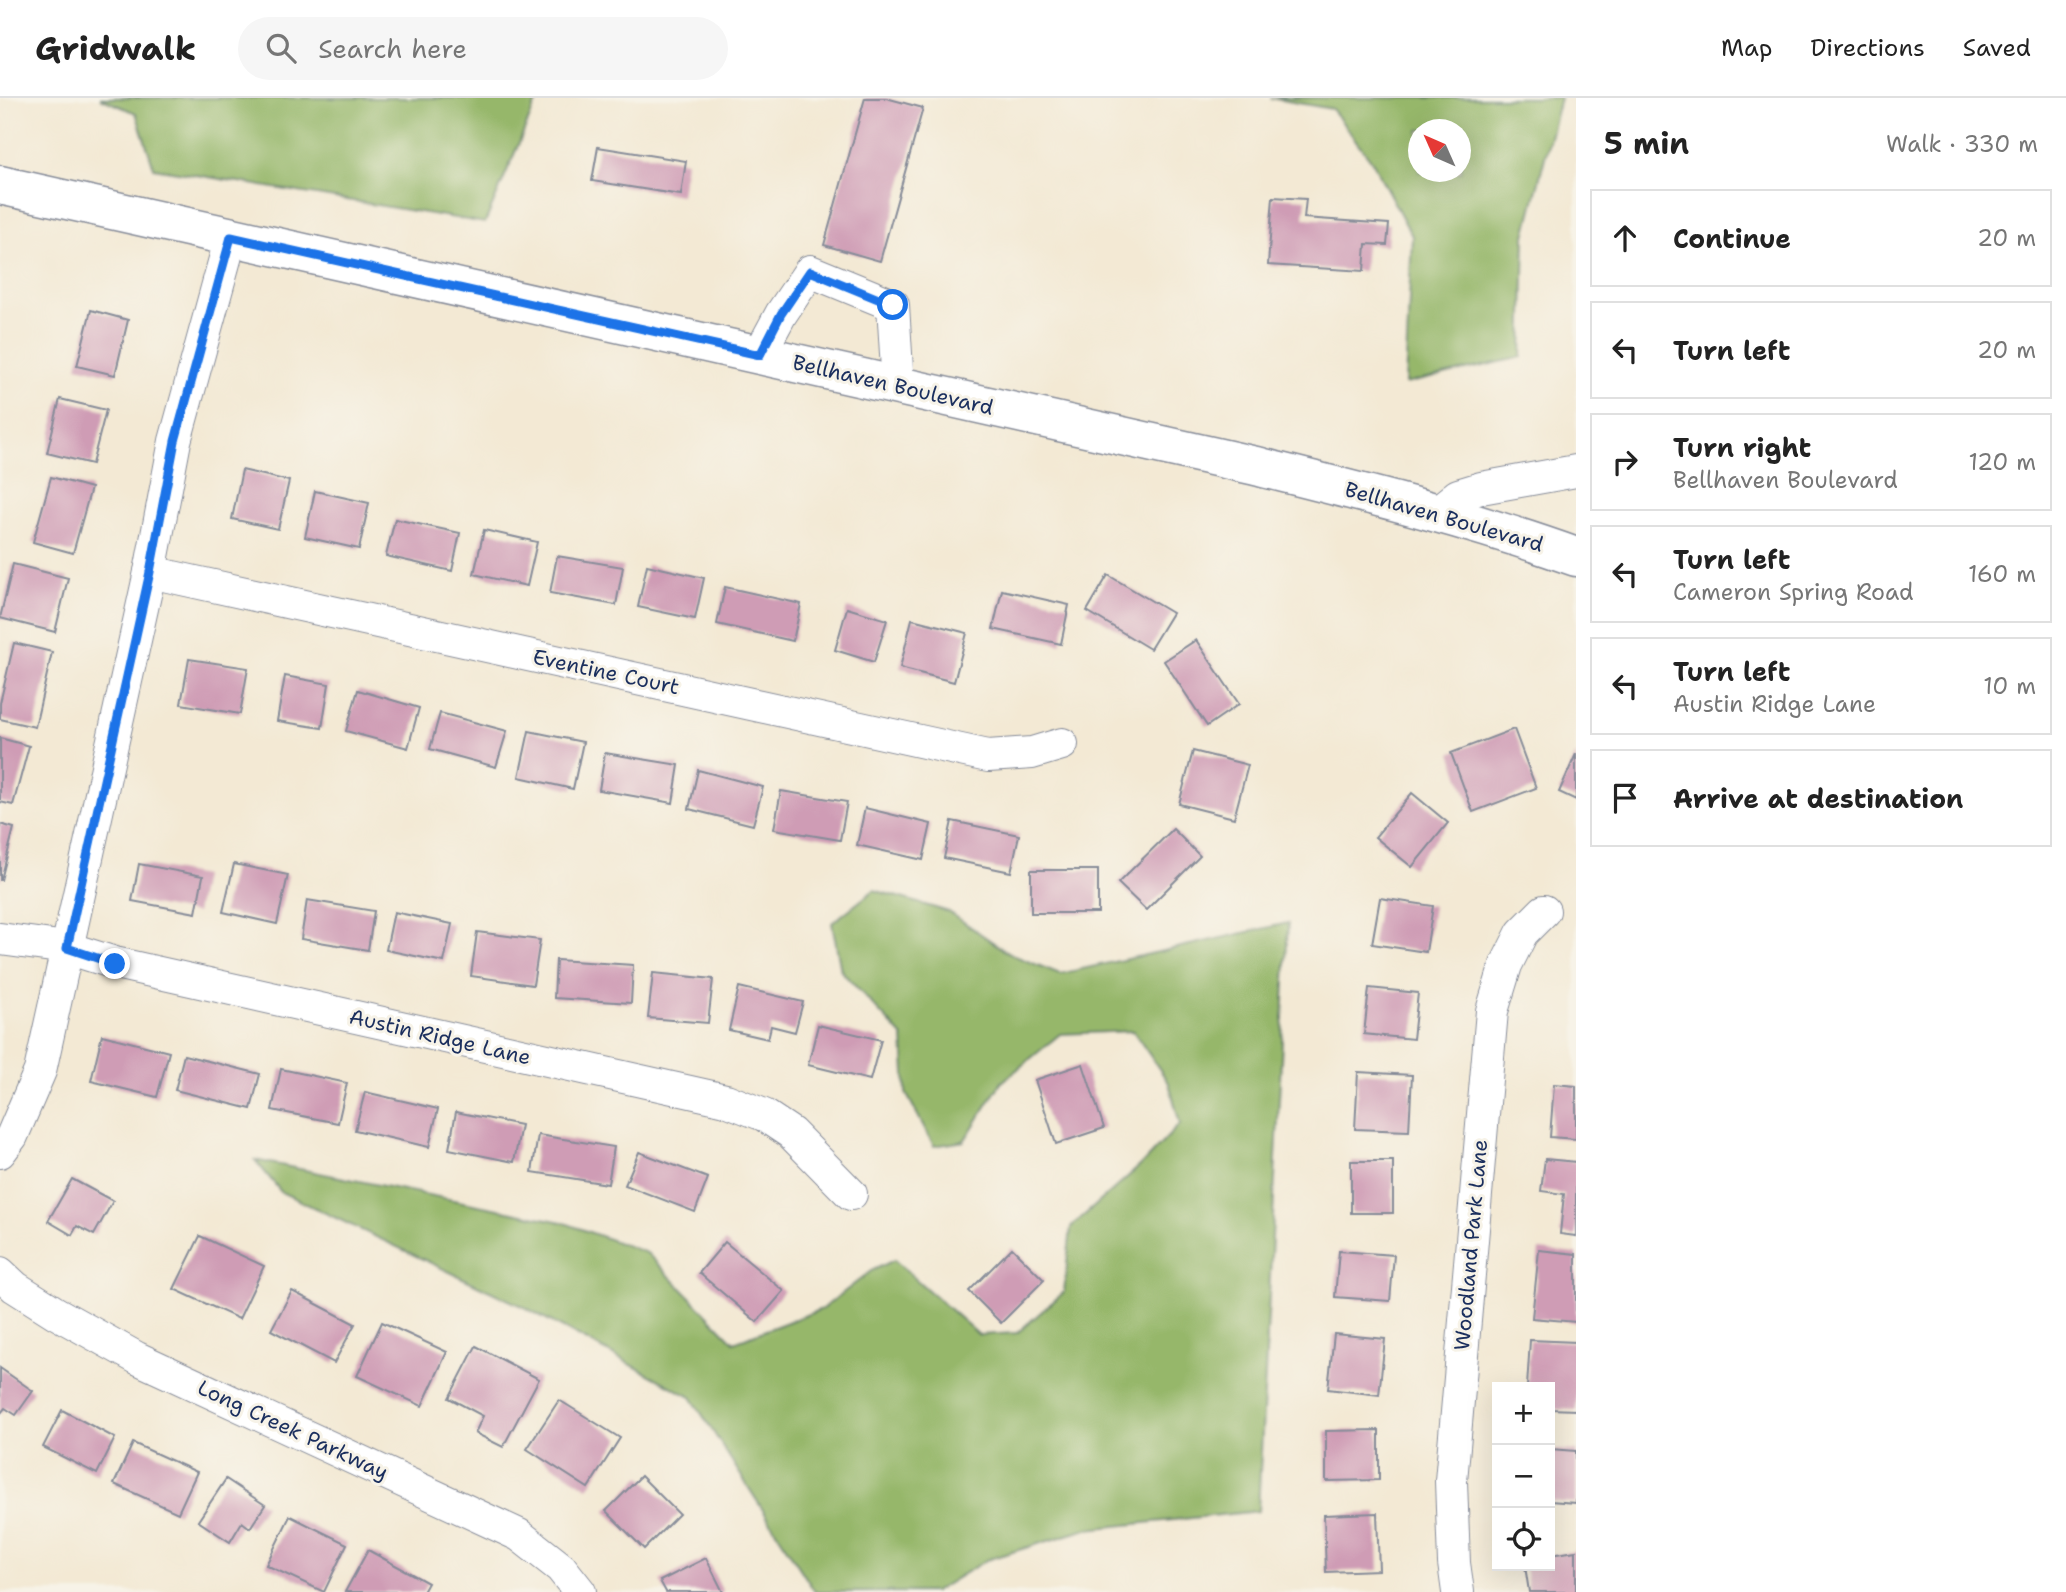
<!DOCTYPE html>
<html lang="en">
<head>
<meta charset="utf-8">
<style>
  :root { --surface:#fff; --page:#f6f6f6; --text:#222; --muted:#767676; --line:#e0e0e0 }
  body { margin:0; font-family:"Shantell Sans",sans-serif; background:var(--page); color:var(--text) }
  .controls { position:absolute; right:21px; bottom:21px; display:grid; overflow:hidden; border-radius:0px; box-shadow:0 7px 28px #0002 }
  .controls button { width:63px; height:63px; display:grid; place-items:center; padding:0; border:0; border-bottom:2px solid var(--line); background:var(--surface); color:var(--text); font:35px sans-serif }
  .compass { position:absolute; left:1408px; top:21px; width:63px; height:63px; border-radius:50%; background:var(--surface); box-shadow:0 7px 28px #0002; rotate:315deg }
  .stop { position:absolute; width:21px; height:21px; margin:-16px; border:5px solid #1a73e8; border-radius:50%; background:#fff }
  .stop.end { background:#1a73e8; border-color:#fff; box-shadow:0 2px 7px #0008 }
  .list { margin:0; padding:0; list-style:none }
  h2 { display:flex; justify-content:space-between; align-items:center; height:91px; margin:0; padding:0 28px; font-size:30px }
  h2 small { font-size:23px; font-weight:400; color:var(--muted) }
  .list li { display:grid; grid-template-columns:46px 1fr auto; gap:21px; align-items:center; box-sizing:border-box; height:98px; margin:0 14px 14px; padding:0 14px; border:2px solid var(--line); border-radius:0px }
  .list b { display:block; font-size:26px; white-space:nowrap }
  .list p { margin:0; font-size:23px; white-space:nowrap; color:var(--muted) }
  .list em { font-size:23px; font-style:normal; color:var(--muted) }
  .icon { flex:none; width:38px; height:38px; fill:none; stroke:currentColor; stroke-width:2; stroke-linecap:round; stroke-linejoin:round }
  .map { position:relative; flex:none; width:1576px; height:1494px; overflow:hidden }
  header { display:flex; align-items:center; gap:42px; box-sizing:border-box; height:98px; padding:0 35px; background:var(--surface); border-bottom:2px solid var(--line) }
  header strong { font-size:33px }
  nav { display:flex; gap:38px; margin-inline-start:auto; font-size:24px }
  .search { width:490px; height:63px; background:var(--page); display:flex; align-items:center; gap:18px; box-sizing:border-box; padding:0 24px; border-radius:38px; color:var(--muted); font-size:26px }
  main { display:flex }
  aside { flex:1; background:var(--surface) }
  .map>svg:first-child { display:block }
</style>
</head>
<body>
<header>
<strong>Gridwalk</strong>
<div class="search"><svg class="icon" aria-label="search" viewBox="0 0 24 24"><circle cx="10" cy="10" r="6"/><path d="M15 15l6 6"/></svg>Search here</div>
<nav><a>Map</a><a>Directions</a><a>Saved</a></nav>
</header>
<main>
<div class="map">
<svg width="1576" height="1494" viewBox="0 0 1576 1494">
  <rect width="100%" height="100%" fill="#f7f3e8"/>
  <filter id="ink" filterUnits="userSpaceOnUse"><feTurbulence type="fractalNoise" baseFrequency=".0143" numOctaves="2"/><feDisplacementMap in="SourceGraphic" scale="14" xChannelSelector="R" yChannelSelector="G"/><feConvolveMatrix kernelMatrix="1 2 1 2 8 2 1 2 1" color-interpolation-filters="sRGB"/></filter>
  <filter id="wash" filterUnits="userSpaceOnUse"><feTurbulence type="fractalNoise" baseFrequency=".00686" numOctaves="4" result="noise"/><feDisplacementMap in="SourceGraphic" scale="28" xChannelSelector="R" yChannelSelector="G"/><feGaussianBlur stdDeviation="1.57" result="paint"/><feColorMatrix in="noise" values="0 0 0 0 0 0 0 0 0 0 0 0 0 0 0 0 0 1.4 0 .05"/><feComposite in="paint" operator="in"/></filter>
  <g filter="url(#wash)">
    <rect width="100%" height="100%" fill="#f3e9d4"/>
    <g fill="#96b76b" stroke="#587364" stroke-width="2" fill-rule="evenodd">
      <polygon points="100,0 538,0 485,125 154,70 136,15"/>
      <path d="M1270,0H1560L1525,138L1522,259L1405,286L1412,138L1373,65L1332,11ZM1419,32H1461V74H1419Z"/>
      <polygon points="874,792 949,814 1010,856 1060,876 1288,825 1258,1413 1087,1431 986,1462 934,1494 815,1494 691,1299 528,1211 281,1094 255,1062 562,1124 647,1155 734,1244 822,1211 871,1173 894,1162 979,1237 1017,1235 1064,1194 1071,1129 1141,1067 1180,1026 1169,985 1133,933 1060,936 1001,985 964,1043 934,1048 906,995 903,939 841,873 832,825"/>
    </g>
    <g id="blocks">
      <g fill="#cf9cb5">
        <polygon points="865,0 886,0 923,10 880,163 824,147"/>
        <polygon points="598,49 686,63 681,97 592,83"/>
        <polygon points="1273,99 1306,101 1304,120 1389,126 1387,147 1366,146 1364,173 1268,167"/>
        <polygon points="91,212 128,222 115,277 77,268"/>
        <polygon points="60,301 106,312 92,366 47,355"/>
        <polygon points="242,372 289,383 278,431 232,421"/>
        <polygon points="51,379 91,390 73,455 33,444"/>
        <polygon points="315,393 369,405 359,451 305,439"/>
        <polygon points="395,421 460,435 452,473 386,458"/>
        <polygon points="484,432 537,444 527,488 474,476"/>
        <polygon points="557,458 623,469 616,507 550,495"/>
        <polygon points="13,466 68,480 55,534 0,520"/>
        <polygon points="647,467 704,480 695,521 638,509"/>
        <polygon points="1108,477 1172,515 1150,551 1087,513"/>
        <polygon points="725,489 801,506 793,543 717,526"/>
        <polygon points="1002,492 1069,507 1061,546 993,531"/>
        <polygon points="847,510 887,522 874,564 835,552"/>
        <polygon points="912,521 967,535 954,584 900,570"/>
        <polygon points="1196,542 1239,606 1207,628 1164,563"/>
        <polygon points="14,545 52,554 35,629 0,621 0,605"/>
        <polygon points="189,561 248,570 240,616 181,606"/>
        <polygon points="285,578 329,586 322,630 277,623"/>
        <polygon points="358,592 419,610 408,650 346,633"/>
        <polygon points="440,615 507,633 496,669 430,651"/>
        <polygon points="1514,631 1536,690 1473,714 1451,655"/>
        <polygon points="529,633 583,644 573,691 519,679"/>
        <polygon points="0,640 29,648 13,707 0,704"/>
        <polygon points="1193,653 1248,667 1234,720 1179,706"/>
        <polygon points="605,655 679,667 673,705 599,692"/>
        <polygon points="1576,656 1576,702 1559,694"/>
        <polygon points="698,672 763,689 753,727 689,711"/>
        <polygon points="781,693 847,704 840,742 774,731"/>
        <polygon points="1412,695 1448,725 1412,769 1375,739"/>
        <polygon points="865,710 931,726 923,762 857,747"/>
        <polygon points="952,723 1019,737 1011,774 944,760"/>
        <polygon points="0,726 14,730 1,782 0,782"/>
        <polygon points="1173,731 1200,758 1146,812 1118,785"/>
        <polygon points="139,766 203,778 196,815 132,803"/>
        <polygon points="234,766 288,777 277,826 223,814"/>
        <rect x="1031" y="772" width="67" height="43"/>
        <polygon points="1380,800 1433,808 1426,854 1372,846"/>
        <polygon points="307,802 374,813 368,852 301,841"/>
        <polygon points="394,814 452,826 444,864 386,852"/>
        <polygon points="477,834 540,842 533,887 471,878"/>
        <polygon points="556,862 633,867 631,905 554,900"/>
        <polygon points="653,875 713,881 708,925 648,920"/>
        <polygon points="739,889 803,904 795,934 771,928 768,941 729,932"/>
        <polygon points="1369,890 1418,895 1413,941 1364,936"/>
        <polygon points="818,927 881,942 870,982 808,967"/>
        <polygon points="102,937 169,954 157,999 91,983"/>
        <polygon points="184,957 260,976 251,1011 175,992"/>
        <polygon points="1083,966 1104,1030 1056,1046 1035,982"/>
        <polygon points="281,971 347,985 338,1025 272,1012"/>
        <polygon points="1358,974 1412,977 1409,1033 1355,1031"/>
        <polygon points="1554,986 1576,988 1576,1041 1550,1039"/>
        <polygon points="365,994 438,1011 429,1049 355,1032"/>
        <polygon points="456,1014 521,1027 514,1064 449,1051"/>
        <polygon points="538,1037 614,1049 608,1086 532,1074"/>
        <polygon points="639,1054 708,1080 695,1114 625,1087"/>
        <polygon points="1545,1061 1576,1064 1576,1138 1560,1136 1564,1096 1541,1093"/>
        <rect x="1351" y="1063" width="42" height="52"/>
        <polygon points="72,1081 113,1103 94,1137 77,1128 72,1137 48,1123"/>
        <polygon points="200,1138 264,1168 239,1221 174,1191"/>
        <polygon points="725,1144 784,1193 757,1224 699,1175"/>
        <polygon points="1012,1150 1044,1182 1001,1225 969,1193"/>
        <polygon points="1539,1152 1576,1156 1576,1224 1532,1220"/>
        <polygon points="1339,1153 1394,1157 1390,1203 1335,1199"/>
        <polygon points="292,1193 355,1226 334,1265 271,1232"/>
        <polygon points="382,1224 447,1254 422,1308 357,1278"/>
        <polygon points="1334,1236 1385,1241 1379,1297 1328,1291"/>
        <polygon points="1530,1242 1576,1244 1576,1312 1550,1311 1550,1289 1527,1289"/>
        <polygon points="476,1248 539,1281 503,1349 475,1335 483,1318 449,1300"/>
        <polygon points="0,1270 33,1293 16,1317 5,1310 0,1316"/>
        <polygon points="559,1302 620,1340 588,1390 527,1351"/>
        <polygon points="62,1312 115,1340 97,1376 43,1349"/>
        <polygon points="1379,1332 1379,1382 1326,1383 1326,1333"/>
        <polygon points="133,1345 197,1374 178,1415 114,1386"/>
        <polygon points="1550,1351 1576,1353 1576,1405 1550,1403"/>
        <polygon points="641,1378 679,1416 644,1451 606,1413"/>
        <polygon points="226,1381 265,1407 250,1430 242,1424 230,1444 198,1423"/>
        <polygon points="1377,1415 1379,1472 1326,1474 1324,1417"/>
        <polygon points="290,1418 347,1446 324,1494 266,1467"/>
        <polygon points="368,1452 428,1485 423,1494 345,1494"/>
        <polygon points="1576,1453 1576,1494 1529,1494 1525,1468 1550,1468 1550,1457"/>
        <polygon points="706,1460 723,1494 666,1494 660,1483"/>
      </g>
    </g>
  </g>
  <g filter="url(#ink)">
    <use href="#blocks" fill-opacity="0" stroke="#878c99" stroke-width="2"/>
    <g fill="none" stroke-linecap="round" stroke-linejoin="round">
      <g stroke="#878c99" stroke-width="34">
        <g id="minor">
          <polyline points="759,257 781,216 810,173 893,207 898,288"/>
          <polyline points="1437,414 1458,397 1481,390 1576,373"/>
          <polyline points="150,474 988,658 1032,655 1062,646"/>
          <polyline points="0,841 67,850 115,865 726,1002 764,1017 791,1035 851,1096"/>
          <polyline points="0,1054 12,1038 40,973 150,474 175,343 231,139"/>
          <polyline points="0,1175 15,1189 56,1215 137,1260 519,1437 561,1470 580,1494"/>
          <polyline points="1458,1494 1454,1465 1451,1383 1492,913 1506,867 1522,835 1544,813"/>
        </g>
      </g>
      <g stroke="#878c99" stroke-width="41">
        <path id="major" d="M0,87L1256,368C1364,395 1471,421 1576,459"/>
      </g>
      <use href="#minor" stroke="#fff" stroke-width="32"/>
      <use href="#major" stroke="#fff" stroke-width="38"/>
    </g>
  </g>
  <g fill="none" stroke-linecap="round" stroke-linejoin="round" filter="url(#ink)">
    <polyline stroke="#1a73e8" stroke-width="9" points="115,866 67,850 150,474 175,343 231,139 760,257 781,216 810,173 893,207"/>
  </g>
  <g text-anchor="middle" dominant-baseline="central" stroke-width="6" stroke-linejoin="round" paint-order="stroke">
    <g font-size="21" fill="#1b2f5e" stroke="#f7f3e8">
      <text transform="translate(893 287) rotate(13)">Bellhaven Boulevard</text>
      <text transform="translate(1444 419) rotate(16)">Bellhaven Boulevard</text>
      <text transform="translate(606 574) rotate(12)">Eventine Court</text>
      <text transform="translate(440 939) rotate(13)">Austin Ridge Lane</text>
      <text transform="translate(1471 1147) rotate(-85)">Woodland Park Lane</text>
      <text transform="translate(293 1332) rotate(25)">Long Creek Parkway</text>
    </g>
  </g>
</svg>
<div class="controls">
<button>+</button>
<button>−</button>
<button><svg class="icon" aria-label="locate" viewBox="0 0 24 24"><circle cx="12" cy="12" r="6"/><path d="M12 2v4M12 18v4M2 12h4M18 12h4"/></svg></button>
</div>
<svg class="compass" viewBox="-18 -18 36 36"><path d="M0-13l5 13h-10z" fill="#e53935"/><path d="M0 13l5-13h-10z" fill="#767676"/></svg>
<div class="stop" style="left:893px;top:207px"></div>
<div class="stop end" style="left:115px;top:866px"></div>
</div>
<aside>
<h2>5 min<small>Walk · 330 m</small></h2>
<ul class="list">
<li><svg class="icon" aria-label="ahead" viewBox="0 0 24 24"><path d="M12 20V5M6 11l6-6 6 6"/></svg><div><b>Continue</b></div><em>20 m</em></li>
<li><svg class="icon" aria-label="left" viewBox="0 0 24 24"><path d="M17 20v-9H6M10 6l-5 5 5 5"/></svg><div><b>Turn left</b></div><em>20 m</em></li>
<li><svg class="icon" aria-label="right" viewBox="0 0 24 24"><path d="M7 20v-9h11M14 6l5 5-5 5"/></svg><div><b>Turn right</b><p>Bellhaven Boulevard</p></div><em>120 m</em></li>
<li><svg class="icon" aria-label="left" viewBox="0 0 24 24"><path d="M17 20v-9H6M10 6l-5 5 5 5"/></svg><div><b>Turn left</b><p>Cameron Spring Road</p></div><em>160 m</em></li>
<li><svg class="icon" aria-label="left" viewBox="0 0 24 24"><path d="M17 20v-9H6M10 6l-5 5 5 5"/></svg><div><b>Turn left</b><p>Austin Ridge Lane</p></div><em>10 m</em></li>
<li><svg class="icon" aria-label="arrive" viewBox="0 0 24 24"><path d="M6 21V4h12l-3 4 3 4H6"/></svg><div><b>Arrive at destination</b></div></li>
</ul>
</aside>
</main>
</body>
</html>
